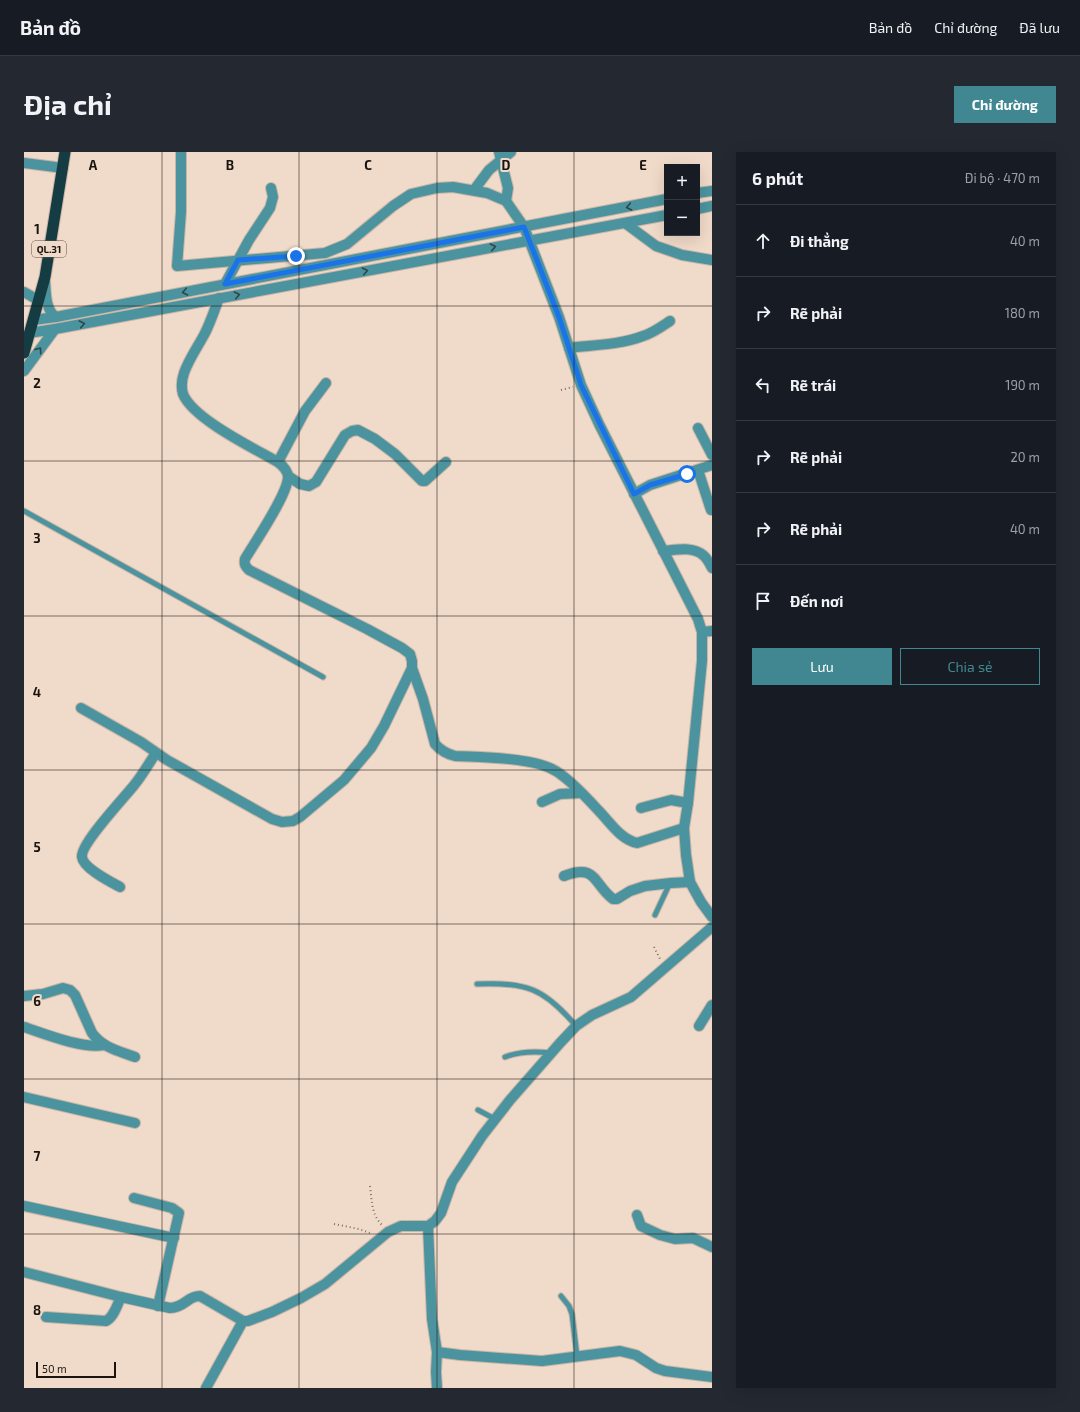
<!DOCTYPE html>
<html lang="vi">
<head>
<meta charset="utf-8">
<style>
  :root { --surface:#171b24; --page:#242831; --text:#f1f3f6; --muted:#9ea1a6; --line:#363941; --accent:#408791 }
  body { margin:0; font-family:"Exo 2",sans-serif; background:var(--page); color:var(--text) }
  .controls { position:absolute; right:12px; top:12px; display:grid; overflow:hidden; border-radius:0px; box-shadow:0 4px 16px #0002 }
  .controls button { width:36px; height:36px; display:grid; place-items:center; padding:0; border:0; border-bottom:1px solid var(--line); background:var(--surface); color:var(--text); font:20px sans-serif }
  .scale { position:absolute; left:12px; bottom:10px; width:80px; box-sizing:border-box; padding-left:4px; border:2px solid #1b140e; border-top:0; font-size:11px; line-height:14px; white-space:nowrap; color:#1b140e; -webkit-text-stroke:3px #f0dac9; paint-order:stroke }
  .stop { position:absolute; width:12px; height:12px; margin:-9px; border:3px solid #1a73e8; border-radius:50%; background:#fff }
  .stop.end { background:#1a73e8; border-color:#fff; box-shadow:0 1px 4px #0008 }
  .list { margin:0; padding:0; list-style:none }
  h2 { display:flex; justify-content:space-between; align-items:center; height:52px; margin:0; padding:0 16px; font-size:17px }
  h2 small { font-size:13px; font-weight:400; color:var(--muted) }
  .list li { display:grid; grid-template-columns:26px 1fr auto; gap:12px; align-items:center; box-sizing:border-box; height:72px; padding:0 16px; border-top:1px solid var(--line) }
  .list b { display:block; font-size:15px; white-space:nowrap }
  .list em { font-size:13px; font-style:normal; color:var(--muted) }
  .actions { display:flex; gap:8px; padding:12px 16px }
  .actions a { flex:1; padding:9px 0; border:1px solid var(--accent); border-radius:0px; text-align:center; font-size:14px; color:var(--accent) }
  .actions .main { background:var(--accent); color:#fff }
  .icon { flex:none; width:22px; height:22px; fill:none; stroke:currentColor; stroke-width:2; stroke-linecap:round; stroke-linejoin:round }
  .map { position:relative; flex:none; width:688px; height:1236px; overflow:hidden; border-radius:0px }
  header { display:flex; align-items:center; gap:24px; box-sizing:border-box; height:56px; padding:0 20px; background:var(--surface); border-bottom:1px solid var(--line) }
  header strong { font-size:19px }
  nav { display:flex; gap:22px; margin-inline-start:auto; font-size:14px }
  .intro { display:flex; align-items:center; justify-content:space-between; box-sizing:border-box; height:96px; padding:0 24px }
  h1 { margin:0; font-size:28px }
  .button { padding:10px 18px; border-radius:0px; background:var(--accent); color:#fff; font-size:14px; font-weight:700 }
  main { display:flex; gap:24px; padding:0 24px }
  aside { flex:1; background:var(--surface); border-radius:0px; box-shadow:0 4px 16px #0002 }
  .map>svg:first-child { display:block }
</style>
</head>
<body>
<header>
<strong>Bản đồ</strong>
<nav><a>Bản đồ</a><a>Chỉ đường</a><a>Đã lưu</a></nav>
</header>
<div class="intro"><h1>Địa chỉ</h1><a class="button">Chỉ đường</a></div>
<main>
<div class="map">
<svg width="688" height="1236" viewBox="0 0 688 1236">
  <rect width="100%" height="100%" fill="#f0dac9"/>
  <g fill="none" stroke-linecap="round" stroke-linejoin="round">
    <g stroke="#cab6a7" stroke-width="7">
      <g id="service">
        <polyline points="0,359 299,525"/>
        <polyline points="631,763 646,731"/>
        <path d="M453,832C502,830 520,836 552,874"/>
        <path d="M481,905C496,899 511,899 527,901"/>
        <polyline points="454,958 471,967"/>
        <polyline points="537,1144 545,1154 548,1162 553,1204"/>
      </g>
    </g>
    <g stroke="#cab6a7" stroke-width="12">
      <g id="minor">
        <polyline points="157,0 157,60 153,114 301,101 323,92 369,54 387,42 413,36 429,35 463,41 482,49 500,75 535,165 557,233 575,272 674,467 678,480 678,509 664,651 660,676 662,703 666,730 677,750 688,765"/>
        <polyline points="475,0 484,36 482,49"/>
        <polyline points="0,11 39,16"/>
        <polyline points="450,38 465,18 487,0"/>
        <polyline points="601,71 632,94 658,103 688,108"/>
        <polyline points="201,132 225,88 246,56 249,45 247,36"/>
        <polyline points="0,140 14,148"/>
        <path d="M545,196C569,193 596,193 619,184C629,181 637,175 646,169"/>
        <polyline points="674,276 688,303"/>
        <polyline points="254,310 281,259 302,231"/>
        <polyline points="674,318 687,358"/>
        <polyline points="264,324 276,332 285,334 292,330 321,283 328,279 334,278 351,287 371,302 398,329 401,329 422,310"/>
        <polyline points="610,342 626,333 688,313"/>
        <path d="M639,399C652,398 668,394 679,403C683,406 686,412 688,416"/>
        <polyline points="678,480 688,479"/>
        <path d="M388,516L399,547L411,592C417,599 423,602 431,604C457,605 507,606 528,617C541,623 564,647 574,658C586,670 596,687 613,691L660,676"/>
        <path d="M57,556L117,590L143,608L248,667L258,670L269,669L276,665L320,628L347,596L360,574L388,516V509L386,502L378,496L343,477L225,418C221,414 220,412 221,407C231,390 264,342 264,325C264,319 259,314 254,310C231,297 169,267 159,242C157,235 158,227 160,221C165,207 173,196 180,183C186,172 190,159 195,146"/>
        <polyline points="518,650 536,642 557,641"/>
        <polyline points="617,656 647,648 664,651"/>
        <path d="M540,724C573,711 569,732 589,747H593L606,739L621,734L647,731L666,730"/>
        <path d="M96,735C87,730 59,716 58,705C56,692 102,644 111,632C119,622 125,611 132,601"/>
        <path d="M0,844L19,842L39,836L46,838L51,843L68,881C79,896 95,899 111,905"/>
        <polyline points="675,874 688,853"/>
        <path d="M0,875C21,882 58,897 80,893"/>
        <polyline points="0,945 111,971"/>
        <polyline points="110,1046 148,1056 155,1061 134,1154"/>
        <polyline points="0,1054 150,1086"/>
        <polyline points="613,1063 617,1074 636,1083 651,1087 669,1086 688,1095"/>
        <polyline points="404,1074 408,1167 413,1200 412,1220 413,1236"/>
        <path d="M0,1120L97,1145L146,1156C162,1155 163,1144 176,1144L219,1169H224L248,1160L277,1146L301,1132L364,1080L377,1074H404L411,1069L417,1061L428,1030L458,984L486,948L536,891L552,874L568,863L607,845L688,775"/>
        <path d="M22,1165L82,1169C90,1165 93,1153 97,1145"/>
        <polyline points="413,1200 436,1203 518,1209 596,1199 612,1203 632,1216 641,1219 688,1225"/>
        <polyline points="182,1236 219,1169"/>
      </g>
    </g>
    <g stroke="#cab6a7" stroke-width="12">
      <g id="tertiary">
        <polyline points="673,41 688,39"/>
        <polyline points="673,57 688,54"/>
        <path d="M21,129C22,140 21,158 32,165"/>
        <polyline points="9,168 32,165 643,47"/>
        <polyline points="5,181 31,177 643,63"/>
        <polyline points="0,219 31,177"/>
      </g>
    </g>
    <g stroke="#cab6a7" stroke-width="13">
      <polyline id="trunk" points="0,201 21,125 41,0"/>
    </g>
    <g stroke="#7d7064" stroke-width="2" stroke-dasharray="1 3" stroke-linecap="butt">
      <polyline points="537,238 549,235"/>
      <polyline points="630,795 636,807"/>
      <path d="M346,1034C348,1048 347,1062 358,1073"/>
      <polyline points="310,1072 335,1077 346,1081"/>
    </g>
    <use href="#service" stroke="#4b949f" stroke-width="5"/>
    <use href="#minor" stroke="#4b949f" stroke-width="10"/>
    <use href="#tertiary" stroke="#4b949f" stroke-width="10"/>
    <use href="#trunk" stroke="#143c42" stroke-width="11"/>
  </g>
  <defs><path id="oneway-chevron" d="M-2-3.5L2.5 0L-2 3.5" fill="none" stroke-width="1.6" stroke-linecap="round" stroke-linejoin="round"/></defs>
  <g stroke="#2e4748">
    <use href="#oneway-chevron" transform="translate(605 55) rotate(169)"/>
    <use href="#oneway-chevron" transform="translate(469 95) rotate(-11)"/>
    <use href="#oneway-chevron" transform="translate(341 119) rotate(-11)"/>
    <use href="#oneway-chevron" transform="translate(161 140) rotate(169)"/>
    <use href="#oneway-chevron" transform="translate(213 143) rotate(-11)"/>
    <use href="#oneway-chevron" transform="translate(58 172) rotate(-11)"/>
    <use href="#oneway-chevron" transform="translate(15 198) rotate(-54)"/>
  </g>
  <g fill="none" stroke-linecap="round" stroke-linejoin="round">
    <polyline stroke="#1a73e8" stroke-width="5" points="272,104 214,108 201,132 500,75 535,165 557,233 610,342 626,333 663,322"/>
  </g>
  <path fill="none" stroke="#1b140e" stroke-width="1" stroke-opacity="0.55" d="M138,0V1236M275,0V1236M413,0V1236M550,0V1236M0,154H688M0,309H688M0,464H688M0,618H688M0,772H688M0,927H688M0,1082H688"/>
  <g text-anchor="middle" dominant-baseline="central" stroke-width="4" stroke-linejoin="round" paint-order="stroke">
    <rect fill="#f0dac9" stroke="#5b4f46" stroke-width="1" x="8" y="89" width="34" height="16" rx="3"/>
    <g font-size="10" font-weight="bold" fill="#1b140e">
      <text x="25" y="97">QL.31</text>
    </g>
  </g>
  <g font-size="13" text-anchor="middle" font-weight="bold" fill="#1b140e" stroke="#f0dac9" stroke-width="4" stroke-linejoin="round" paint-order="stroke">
    <text x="69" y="18">A</text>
    <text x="206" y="18">B</text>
    <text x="344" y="18">C</text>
    <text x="482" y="18">D</text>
    <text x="619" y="18">E</text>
    <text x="13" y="82">1</text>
    <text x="13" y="236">2</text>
    <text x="13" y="391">3</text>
    <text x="13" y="545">4</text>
    <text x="13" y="700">5</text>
    <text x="13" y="854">6</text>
    <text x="13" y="1009">7</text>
    <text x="13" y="1163">8</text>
  </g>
</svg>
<div class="controls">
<button>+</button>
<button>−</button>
</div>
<div class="scale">50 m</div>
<div class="stop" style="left:663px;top:322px"></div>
<div class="stop end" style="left:272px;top:104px"></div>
</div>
<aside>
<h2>6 phút<small>Đi bộ · 470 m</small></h2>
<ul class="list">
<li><svg class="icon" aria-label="ahead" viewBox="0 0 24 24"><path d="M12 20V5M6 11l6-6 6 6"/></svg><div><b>Đi thẳng</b></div><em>40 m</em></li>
<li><svg class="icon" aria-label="right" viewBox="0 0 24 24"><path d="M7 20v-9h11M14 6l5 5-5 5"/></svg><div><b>Rẽ phải</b></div><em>180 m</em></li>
<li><svg class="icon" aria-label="left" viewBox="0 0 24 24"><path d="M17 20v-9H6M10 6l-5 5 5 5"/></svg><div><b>Rẽ trái</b></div><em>190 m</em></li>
<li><svg class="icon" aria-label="right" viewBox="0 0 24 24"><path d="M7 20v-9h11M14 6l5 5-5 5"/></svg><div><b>Rẽ phải</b></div><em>20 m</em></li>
<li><svg class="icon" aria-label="right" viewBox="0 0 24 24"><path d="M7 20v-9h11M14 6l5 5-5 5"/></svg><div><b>Rẽ phải</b></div><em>40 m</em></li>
<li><svg class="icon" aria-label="arrive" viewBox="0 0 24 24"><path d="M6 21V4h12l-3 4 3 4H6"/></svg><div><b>Đến nơi</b></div></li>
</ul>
<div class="actions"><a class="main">Lưu</a><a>Chia sẻ</a></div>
</aside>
</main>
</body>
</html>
